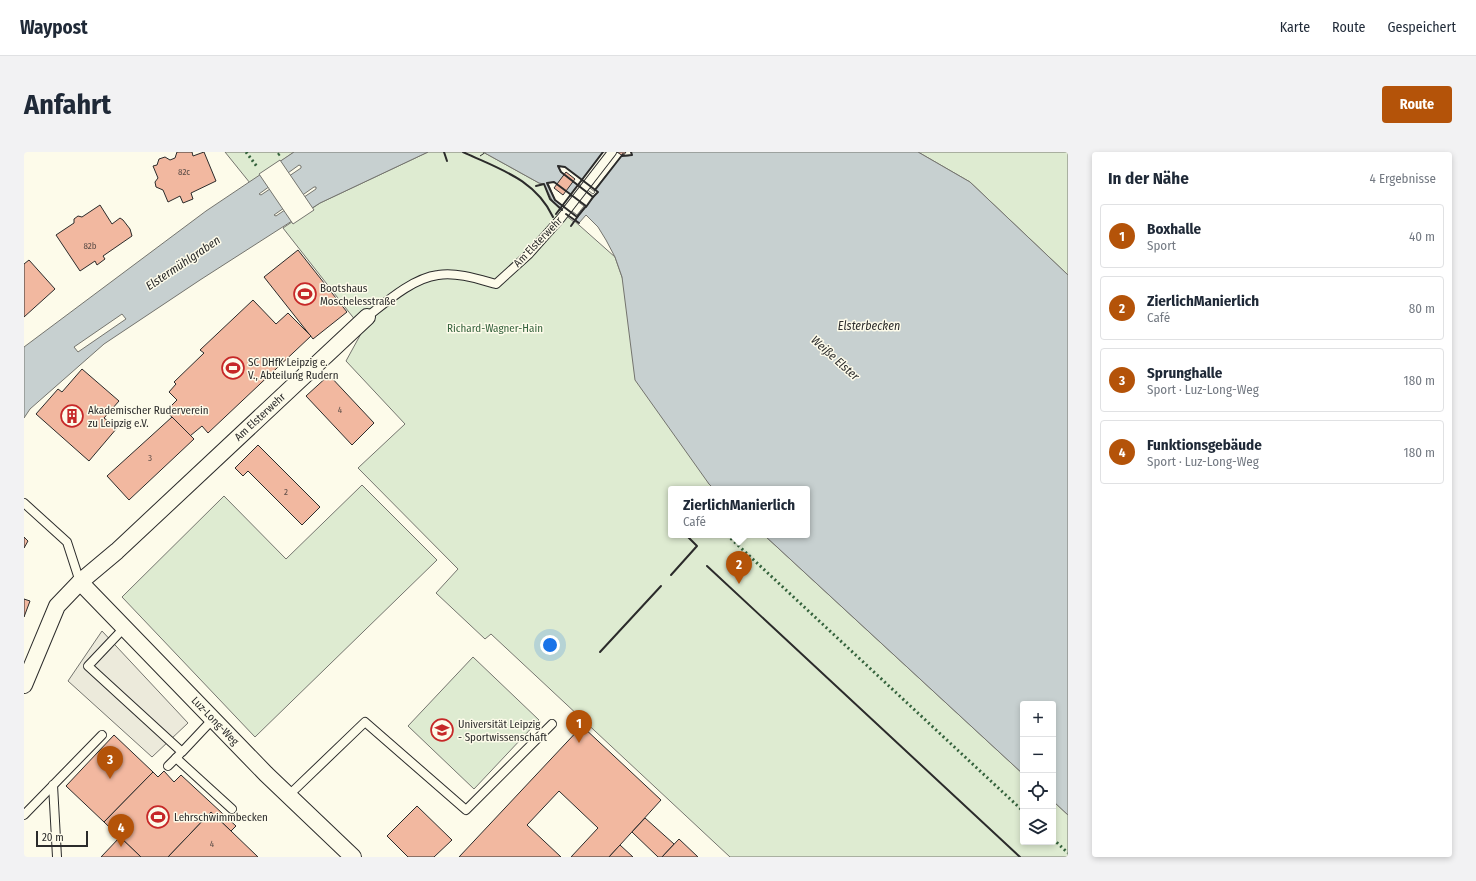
<!DOCTYPE html>
<html lang="de">
<head>
<meta charset="utf-8">
<style>
  :root { --surface:#fff; --page:#f2f2f3; --text:#1f2937; --muted:#747a83; --line:#e0e1e3; --accent:#b45309 }
  body { margin:0; font-family:"Fira Sans Condensed",sans-serif; background:var(--page); color:var(--text) }
  .controls { position:absolute; right:12px; bottom:12px; display:grid; overflow:hidden; border-radius:4px; box-shadow:0 2px 6px #0003 }
  .controls button { width:36px; height:36px; display:grid; place-items:center; padding:0; border:0; border-bottom:1px solid var(--line); background:var(--surface); color:var(--text); font:20px sans-serif }
  .scale { position:absolute; left:12px; bottom:10px; width:52px; box-sizing:border-box; padding-left:4px; border:2px solid #2b2b2b; border-top:0; font-size:11px; line-height:14px; white-space:nowrap; color:#2b2b2b; -webkit-text-stroke:3px #fdfbea; paint-order:stroke }
  .you { position:absolute; left:526px; top:493px; width:14px; height:14px; margin:-10px; border:3px solid #fff; border-radius:50%; background:#1a73e8; box-shadow:0 0 0 6px #1a73e833 }
  .badge { display:grid; place-items:center; width:26px; height:26px; border-radius:50%; background:var(--accent); color:#fff; font-size:13px; font-weight:700 }
  .pin { position:absolute; translate:-50% -33px; filter:drop-shadow(0 1px 2px #0008) }
  .pin::after { content:''; position:absolute; top:21px; width:14px; height:12px; background:inherit; clip-path:polygon(0 0,100% 0,50% 100%) }
  .popup { position:absolute; left:644px; top:334px; width:142px; height:52px; box-sizing:border-box; display:grid; place-content:center; border-radius:4px; background:var(--surface); filter:drop-shadow(0 1px 3px #0005); font-size:13px; white-space:nowrap; color:var(--muted) }
  .popup b { font-size:15px; color:var(--text) }
  .popup::after { content:''; position:absolute; left:50%; top:100%; margin-left:-8px; border:8px solid transparent; border-top-color:var(--surface) }
  .list { margin:0; padding:0; list-style:none }
  h2 { display:flex; justify-content:space-between; align-items:center; height:52px; margin:0; padding:0 16px; font-size:17px }
  h2 small { font-size:13px; font-weight:400; color:var(--muted) }
  .list li { display:grid; grid-template-columns:26px 1fr auto; gap:12px; align-items:center; box-sizing:border-box; height:64px; margin:0 8px 8px; padding:0 8px; border:1px solid var(--line); border-radius:4px }
  .list b { display:block; font-size:15px; white-space:nowrap }
  .list p { margin:0; font-size:13px; white-space:nowrap; color:var(--muted) }
  .list em { font-size:13px; font-style:normal; color:var(--muted) }
  .icon { flex:none; width:22px; height:22px; fill:none; stroke:currentColor; stroke-width:2; stroke-linecap:round; stroke-linejoin:round }
  .map { position:relative; flex:none; width:1044px; height:705px; overflow:hidden; border-radius:4px }
  header { display:flex; align-items:center; gap:24px; box-sizing:border-box; height:56px; padding:0 20px; background:var(--surface); border-bottom:1px solid var(--line) }
  header strong { font-size:19px }
  nav { display:flex; gap:22px; margin-inline-start:auto; font-size:14px }
  .intro { display:flex; align-items:center; justify-content:space-between; box-sizing:border-box; height:96px; padding:0 24px }
  h1 { margin:0; font-size:28px }
  .button { padding:10px 18px; border-radius:4px; background:var(--accent); color:#fff; font-size:14px; font-weight:700 }
  main { display:flex; gap:24px; padding:0 24px }
  aside { flex:1; background:var(--surface); border-radius:4px; box-shadow:0 2px 6px #0003 }
  .map>svg:first-child { display:block }
</style>
</head>
<body>
<header>
<strong>Waypost</strong>
<nav><a>Karte</a><a>Route</a><a>Gespeichert</a></nav>
</header>
<div class="intro"><h1>Anfahrt</h1><a class="button">Route</a></div>
<main>
<div class="map">
<svg width="1044" height="705" viewBox="0 0 1044 705">
  <rect width="100%" height="100%" fill="#fdfbea"/>
  <g fill="#deebd1" stroke="#74746e">
    <polygon points="201,0 270,0 226,31"/>
    <polygon points="404,0 459,0 515,31 520,32 529,50 591,105 598,125 685,332 690,337 647,337 647,383 740,383 999,622 999,690 1029,690 1029,649 1044,663 1044,705 706,705 467,482 461,487 412,441 434,417 334,316 381,272 322,209 339,178 259,76 296,51"/>
    <polygon points="894,0 1044,0 1044,123 946,30"/>
    <polygon points="338,333 413,408 231,585 98,445 200,344 262,407"/>
    <polygon points="449,505 515,568 450,637 384,574"/>
  </g>
  <polygon fill="#eceadb" stroke="#74746e" points="78,479 164,571 128,605 44,529"/>
  <g fill="#c7d0d0" stroke="#74746e" fill-rule="evenodd">
    <path d="M270,0H404L296,51L176,128L80,192L6,257L0,266V195L182,59ZM275,13L277,14V16L237,43L235,42ZM290,35H292V37L252,64L250,63Z"/>
    <path d="M459,0H593C599,4 601,5 608,3L607,0H894L946,30L1044,123V663L1029,649V552H999V622L740,383H783V337H690L685,332L611,228L598,125L591,105L582,88L574,75L562,63L555,71L529,50L520,32L515,31ZM534,14L541,15L573,39L569,45L537,20ZM530,30L562,54L553,65L531,48L524,31Z"/>
  </g>
  <g fill="#fdfbea" stroke="#74746e">
    <polygon points="579,0 597,0 599,2 571,37 574,40 550,70 535,58 540,53 553,63 560,54 546,44 555,32 569,42 571,40 557,29"/>
    <polygon points="256,8 290,58 269,72 235,22"/>
    <polygon points="98,162 102,167 54,200 50,195"/>
  </g>
  <g fill="#f2b8a0" stroke="#2b2b2b">
    <polygon points="153,0 168,0 169,4 180,0 192,29 167,41 169,47 159,51 156,44 144,50 139,38 132,35 131,30 134,26 129,14 133,13 135,7 141,5 146,8 151,6"/>
    <polygon points="593,0 602,0 599,4"/>
    <polygon points="542,20 551,27 539,43 530,36"/>
    <polygon points="76,53 88,72 96,66 99,68 106,77 108,84 79,104 81,107 73,113 71,109 56,119 32,83 50,71 50,67 54,64 58,65"/>
    <polygon points="274,98 323,160 289,187 240,125"/>
    <polygon points="5,108 31,137 0,165 0,112"/>
    <polygon points="229,148 252,172 264,161 287,184 184,281 178,274 166,284 142,259 153,248 145,240 152,232 150,230 180,201 176,198"/>
    <polygon points="58,217 95,249 80,266 93,276 65,309 12,262 34,237 38,240"/>
    <polygon points="305,223 350,271 328,293 282,244"/>
    <polygon points="148,265 170,287 105,348 83,324"/>
    <polygon points="234,293 296,355 278,373 224,319 219,324 211,316"/>
    <polygon points="0,385 4,389 0,396"/>
    <polygon points="0,447 6,449 0,465"/>
    <polygon points="558,574 637,648 596,693 585,705 547,705 574,676 535,639 503,673 537,705 435,705"/>
    <polygon points="90,583 129,620 80,670 42,634"/>
    <polygon points="140,619 150,630 157,623 212,674 207,679 187,660 144,705 117,705 80,670 129,620 134,625"/>
    <polygon points="393,654 428,688 410,705 384,705 363,684"/>
    <polygon points="187,660 207,679 234,705 144,705"/>
    <polygon points="621,666 650,692 638,705 634,705 608,680"/>
    <polygon points="96,685 117,705 77,705"/>
    <polygon points="655,687 674,705 638,705"/>
    <polygon points="596,693 609,705 585,705"/>
  </g>
  <g fill="none" stroke-linecap="round" stroke-linejoin="round">
    <g stroke="#2b2b2b" stroke-width="10">
      <g id="lane">
        <path d="M343,165C362,150 389,126 414,123C433,120 454,127 472,132L505,102L537,66L588,0"/>
        <polyline points="0,351 43,390 56,430"/>
        <polyline points="100,476 64,514 158,600 189,567"/>
        <polyline points="152,606 208,657"/>
        <polyline points="144,614 155,603"/>
        <polyline points="29,633 33,705"/>
        <polyline points="265,643 341,570 442,658 528,572"/>
        <polyline points="0,663 78,583"/>
      </g>
    </g>
    <g stroke="#2b2b2b" stroke-width="18">
      <g id="street">
        <polyline points="56,430 242,622 329,705"/>
        <polyline points="0,533 33,454 56,430 93,399 343,165"/>
      </g>
    </g>
    <use href="#lane" stroke="#fdfbea" stroke-width="8"/>
    <use href="#street" stroke="#fdfbea" stroke-width="16"/>
    <g stroke="#34623c" stroke-width="3" stroke-dasharray="2 3" stroke-linecap="butt">
      <polyline points="222,0 234,16"/>
      <polyline points="254,3 258,0"/>
      <polyline points="703,383 999,659"/>
      <polyline points="1029,687 1044,701"/>
    </g>
    <polyline stroke="#2b2b2b" stroke-width="1" stroke-dasharray="5 2" stroke-linecap="butt" points="456,4 462,0"/>
    <g stroke="#2b2b2b" stroke-width="2">
      <polyline points="420,0 423,9"/>
      <path d="M439,0C475,17 511,27 529,65"/>
      <polyline points="598,4 608,3 607,0"/>
      <polygon points="534,14 541,15 574,40 569,45 537,20"/>
      <polygon points="530,30 562,54 553,65 531,48 523,31"/>
      <polyline points="512,34 520,32 526,47 538,58"/>
      <polyline points="571,38 599,2"/>
      <polyline points="562,55 569,45"/>
      <polyline points="532,62 579,0"/>
      <polyline points="542,62 555,71"/>
      <polyline points="547,74 554,64"/>
      <polyline points="683,414 996,705"/>
      <polyline points="647,423 673,394 662,383"/>
      <polyline points="576,500 637,434"/>
    </g>
  </g>
  <defs>
    <g id="stadium-ring" transform="scale(1.15)"><circle r="9.5" fill="#fdfbea" stroke="#c62828" stroke-width="1.5"/><path d="M0-5a6.5 5 0 1 0 0 10a6.5 5 0 1 0 0-10ZM-3.5-1.8h7v3.6h-7Z" fill="#c62828"/></g>
    <g id="building-ring" transform="scale(1.15)"><circle r="9.5" fill="#fdfbea" stroke="#c62828" stroke-width="1.5"/><path d="M-4-6H4V6H1V3H-1V6H-4ZM-2.5-4.3h1.7v1.8h-1.7ZM.8-4.3h1.7v1.8H.8ZM-2.5-1h1.7V.8h-1.7ZM.8-1h1.7V.8H.8Z" fill="#c62828"/></g>
    <g id="university-ring" transform="scale(1.15)"><circle r="9.5" fill="#fdfbea" stroke="#c62828" stroke-width="1.5"/><path d="M0-5L7-2L0 1L-7-2ZM-4 1L0 2.5L4 1V4Q0 6-4 4Z" fill="#c62828"/></g>
  </defs>
  <g fill-rule="evenodd">
    <use href="#stadium-ring" x="281" y="142"/>
    <use href="#stadium-ring" x="209" y="216"/>
    <use href="#building-ring" x="48" y="264"/>
    <use href="#university-ring" x="418" y="578"/>
    <use href="#stadium-ring" x="134" y="665"/>
  </g>
  <g text-anchor="middle" dominant-baseline="central" stroke-width="3" stroke-linejoin="round" paint-order="stroke">
    <g font-size="9" fill="#5d4e48">
      <text x="160" y="20">82c</text>
      <text x="66" y="94">82b</text>
      <text x="316" y="258">4</text>
      <text x="126" y="306">3</text>
      <text x="262" y="340">2</text>
      <text x="188" y="692">4</text>
    </g>
    <g font-size="11" fill="#2b2b2b" stroke="#fdfbea">
      <text transform="translate(514 90) rotate(-46)">Am Elsterwehr</text>
      <text transform="translate(236 265) rotate(-43)">Am Elsterwehr</text>
      <text transform="translate(191 569) rotate(46)">Luz-Long-Weg</text>
    </g>
    <g font-size="11" fill="#2b2b2b" stroke="#fdfbea" text-anchor="start">
      <text x="296" y="136">Bootshaus<tspan x="296" dy="13">Moschelesstraße</tspan></text>
      <text x="224" y="210">SC DHfK Leipzig e.<tspan x="224" dy="13">V., Abteilung Rudern</tspan></text>
      <text x="64" y="258">Akademischer Ruderverein<tspan x="64" dy="13">zu Leipzig e.V.</tspan></text>
      <text x="434" y="572">Universität Leipzig<tspan x="434" dy="13">- Sportwissenschaft</tspan></text>
      <text x="150" y="665">Lehrschwimmbecken</text>
    </g>
    <g font-size="11" fill="#34623c" stroke="#fdfbea">
      <text x="471" y="176">Richard-Wagner-Hain</text>
    </g>
    <g font-size="12" font-style="italic" fill="#2b2b2b" stroke="#fdfbea">
      <text transform="translate(159 111) rotate(-34)">Elstermühlgraben</text>
      <text x="845" y="174">Elsterbecken</text>
      <text transform="translate(811 206) rotate(42)">Weiße Elster</text>
    </g>
  </g>
</svg>
<div class="controls">
<button>+</button>
<button>−</button>
<button><svg class="icon" aria-label="locate" viewBox="0 0 24 24"><circle cx="12" cy="12" r="6"/><path d="M12 2v4M12 18v4M2 12h4M18 12h4"/></svg></button>
<button><svg class="icon" aria-label="layers" viewBox="0 0 24 24"><path d="M12 4l9 5-9 5-9-5zM3 14l9 5 9-5"/></svg></button>
</div>
<div class="scale">20 m</div>
<div class="you"></div>
<div class="pin badge" style="left:555px;top:591px">1</div>
<div class="pin badge" style="left:715px;top:432px">2</div>
<div class="popup"><b>ZierlichManierlich</b>Café</div>
<div class="pin badge" style="left:86px;top:627px">3</div>
<div class="pin badge" style="left:97px;top:695px">4</div>
</div>
<aside>
<h2>In der Nähe<small>4 Ergebnisse</small></h2>
<ul class="list">
<li><span class="badge">1</span><div><b>Boxhalle</b><p>Sport</p></div><em>40 m</em></li>
<li><span class="badge">2</span><div><b>ZierlichManierlich</b><p>Café</p></div><em>80 m</em></li>
<li><span class="badge">3</span><div><b>Sprunghalle</b><p>Sport · Luz-Long-Weg</p></div><em>180 m</em></li>
<li><span class="badge">4</span><div><b>Funktionsgebäude</b><p>Sport · Luz-Long-Weg</p></div><em>180 m</em></li>
</ul>
</aside>
</main>
</body>
</html>
